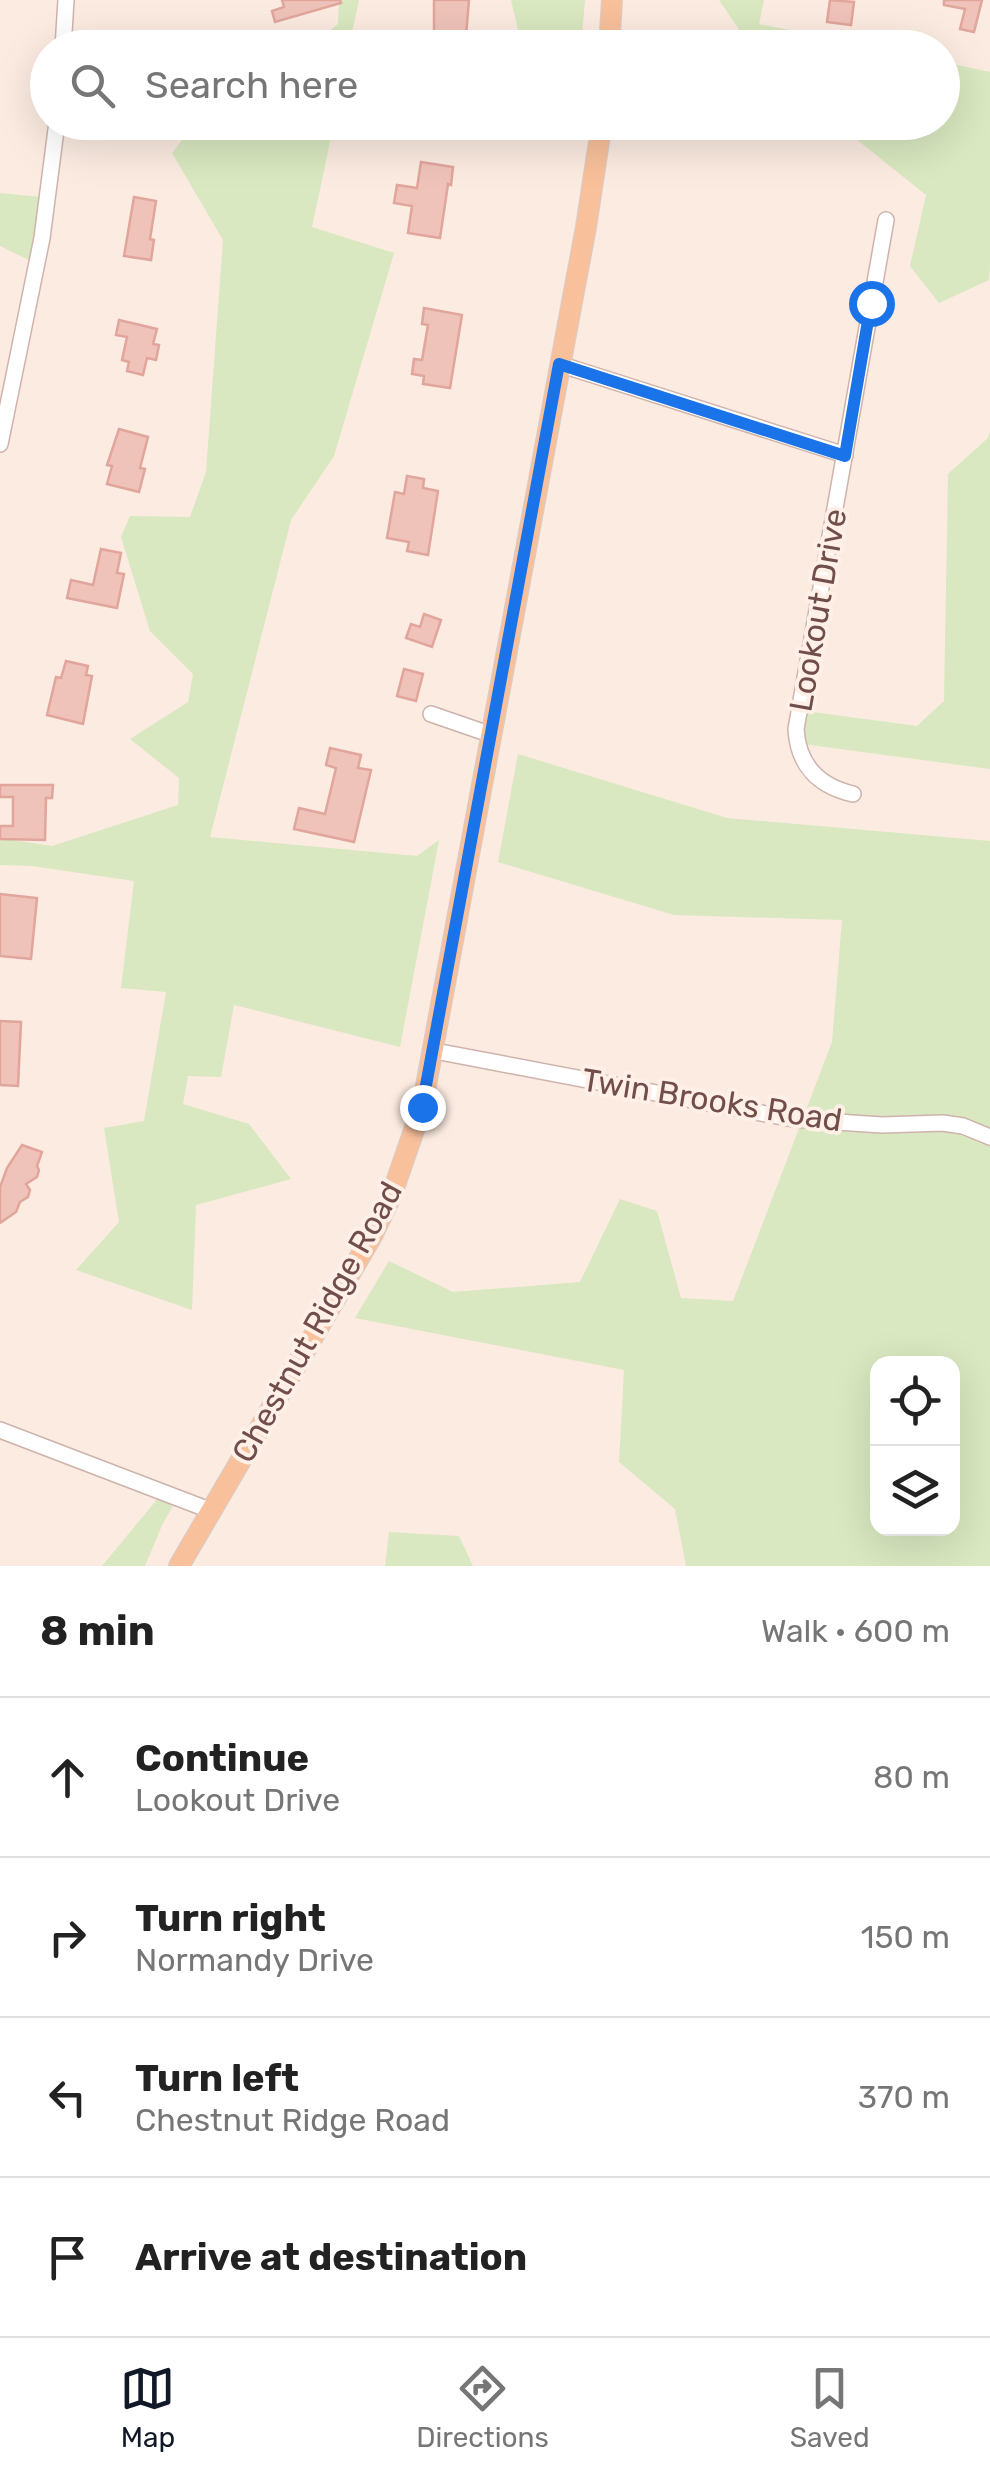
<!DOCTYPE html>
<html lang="en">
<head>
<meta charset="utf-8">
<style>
  :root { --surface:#fff; --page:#f2f2f2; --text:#222; --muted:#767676; --line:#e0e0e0; --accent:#111827 }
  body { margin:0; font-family:Rubik,sans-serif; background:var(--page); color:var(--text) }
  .controls { position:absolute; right:30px; bottom:30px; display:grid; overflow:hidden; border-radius:20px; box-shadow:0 10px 40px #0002 }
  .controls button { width:90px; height:90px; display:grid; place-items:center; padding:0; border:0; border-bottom:2px solid var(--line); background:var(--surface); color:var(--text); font:50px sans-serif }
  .stop { position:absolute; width:30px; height:30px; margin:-22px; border:8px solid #1a73e8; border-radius:50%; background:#fff }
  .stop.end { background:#1a73e8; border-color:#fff; box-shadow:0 2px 10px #0008 }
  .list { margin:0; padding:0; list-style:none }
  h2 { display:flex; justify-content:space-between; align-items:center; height:130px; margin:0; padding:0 40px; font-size:42px }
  h2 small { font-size:32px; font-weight:400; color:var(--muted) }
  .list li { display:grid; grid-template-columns:65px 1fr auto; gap:30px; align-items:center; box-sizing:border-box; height:160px; padding:0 40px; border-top:2px solid var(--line) }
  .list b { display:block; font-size:38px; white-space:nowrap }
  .list p { margin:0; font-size:32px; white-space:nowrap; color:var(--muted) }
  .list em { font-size:32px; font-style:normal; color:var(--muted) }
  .icon { flex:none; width:55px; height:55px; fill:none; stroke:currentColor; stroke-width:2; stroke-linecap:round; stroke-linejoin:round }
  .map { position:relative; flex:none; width:990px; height:1566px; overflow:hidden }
  .search { position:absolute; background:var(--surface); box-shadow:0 10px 40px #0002; left:30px; right:30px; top:30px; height:110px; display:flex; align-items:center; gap:25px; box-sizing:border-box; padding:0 35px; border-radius:55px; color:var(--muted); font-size:38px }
  .sheet { height:770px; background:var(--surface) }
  nav { display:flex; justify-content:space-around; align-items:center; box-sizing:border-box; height:140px; border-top:2px solid var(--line); background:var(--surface); font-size:28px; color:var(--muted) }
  nav a { display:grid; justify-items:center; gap:5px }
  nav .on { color:var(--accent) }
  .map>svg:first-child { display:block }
</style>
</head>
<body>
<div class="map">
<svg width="990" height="1566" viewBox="0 0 990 1566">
  <rect width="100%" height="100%" fill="#fbebe1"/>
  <g fill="#d9e8c0" fill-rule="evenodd">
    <polygon points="339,0 359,0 349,47 309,48 338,24"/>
    <polygon points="511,0 585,0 581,47 522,47"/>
    <polygon points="719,0 764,0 759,24 873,47 751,47"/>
    <polygon points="943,62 990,72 990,264 989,280 939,303 910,266 926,195 836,123 942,122"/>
    <polygon points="195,123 334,123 312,227 394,253 334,456 291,520 210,837 417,856 439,840 400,1047 234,1005 221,1077 188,1076 183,1104 249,1124 291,1179 196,1205 192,1310 76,1270 119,1222 104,1128 144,1121 166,992 121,988 134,881 32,866 0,865 0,838 52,846 178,805 179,778 130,739 188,702 193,674 150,631 121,537 130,516 190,517 206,472 223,240 172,153"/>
    <polygon points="0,193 51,198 41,266 0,246"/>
    <polygon points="990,431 990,769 803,744 798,710 917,726 944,701 948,474 988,438"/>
    <path d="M518,754L727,818L990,841V1566H686L675,1509L619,1462L624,1370L355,1318L389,1261L453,1292L580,1282L620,1199L657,1211L681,1298L733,1301L832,1042L842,920L674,915L498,862ZM878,1364H952V1528H878Z"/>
    <polygon points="169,1485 181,1492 163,1523 145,1566 102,1566"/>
    <polygon points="389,1532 459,1536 473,1566 385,1566"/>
  </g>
  <g fill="#efc3ba" stroke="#e1a59b" stroke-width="2.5">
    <polygon points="282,0 340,0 341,3 275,22 272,11 284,7"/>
    <polygon points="434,0 469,0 465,48 421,48 434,36"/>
    <polygon points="830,0 854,2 851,25 827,22"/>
    <polygon points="944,0 982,0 974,32 960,29 965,9 944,5"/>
    <polygon points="421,162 453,167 451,185 448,184 440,238 408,233 412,206 394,203 397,185 417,188"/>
    <polygon points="134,197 156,201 150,239 154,240 151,260 124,256"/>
    <polygon points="424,308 462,315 450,388 423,384 424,376 412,374 414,359 422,360 428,325 422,324"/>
    <polygon points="119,320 157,329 153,344 159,345 156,360 147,358 143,375 127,371 129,362 122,360 127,337 116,335"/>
    <polygon points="119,429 148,437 140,468 145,469 139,492 107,484 112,466 107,465"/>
    <polygon points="407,476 424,479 423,488 438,491 428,555 407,551 409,542 387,538 395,492 404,494"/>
    <polygon points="101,549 121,553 117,573 124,574 117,608 67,598 71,580 93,585"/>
    <polygon points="424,614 441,620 432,647 406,638 411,624 420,627"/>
    <polygon points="66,661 88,666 86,675 92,676 83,724 47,715 56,677 61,678"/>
    <polygon points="404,669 423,674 416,701 397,696"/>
    <polygon points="330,748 361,755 358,768 371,770 354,842 294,829 299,808 325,814 336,768 326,765"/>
    <polygon points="0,785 53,785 52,798 46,798 45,840 0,839 0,826 13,826 13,797 0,797"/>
    <polygon points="0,894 37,898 31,959 0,956"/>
    <polygon points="0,1021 21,1022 18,1086 0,1085"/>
    <polygon points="22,1145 42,1152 37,1166 39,1170 37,1177 26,1184 30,1190 28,1197 20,1202 16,1212 0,1223 0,1187 7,1168"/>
  </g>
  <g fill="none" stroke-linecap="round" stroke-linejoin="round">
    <g stroke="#ceb3ab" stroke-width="18">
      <g id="minor">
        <polyline points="63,48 66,0"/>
        <polyline points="559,364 845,455"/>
        <polyline points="0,444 42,238 57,122"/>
        <polyline points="431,714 492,735"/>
        <path d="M853,794C818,786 798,765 796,729L886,220"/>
        <polyline points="435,1051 793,1119 882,1125 943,1123 963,1126 990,1137"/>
        <polyline points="0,1430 212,1511"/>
      </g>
    </g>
    <g stroke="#d7cdcc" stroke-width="22">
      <g id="major">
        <polyline points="609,48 612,0"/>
        <polyline points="179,1566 372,1236 392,1194 422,1107 586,227 602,122"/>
      </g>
    </g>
    <use href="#minor" stroke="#fff" stroke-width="15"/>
    <use href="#major" stroke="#f8c09b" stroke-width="20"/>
  </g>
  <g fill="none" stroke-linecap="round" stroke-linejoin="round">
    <polyline stroke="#1a73e8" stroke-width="12" points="422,1107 559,364 845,456 871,303"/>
  </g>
  <g text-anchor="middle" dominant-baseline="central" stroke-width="8" stroke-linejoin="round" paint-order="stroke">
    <g font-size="32" fill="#714e49" stroke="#feefe7">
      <text transform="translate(818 610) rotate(-80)">Lookout Drive</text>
      <text transform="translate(712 1100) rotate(9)">Twin Brooks Road</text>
      <text transform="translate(317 1322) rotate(-61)">Chestnut Ridge Road</text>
    </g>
  </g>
</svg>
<div class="controls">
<button><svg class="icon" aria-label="locate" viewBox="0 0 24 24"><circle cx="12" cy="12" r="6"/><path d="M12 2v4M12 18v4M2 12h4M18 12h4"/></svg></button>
<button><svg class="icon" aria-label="layers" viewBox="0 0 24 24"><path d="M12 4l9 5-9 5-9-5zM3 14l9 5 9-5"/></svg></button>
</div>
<div class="stop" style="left:871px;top:303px"></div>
<div class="stop end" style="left:422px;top:1107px"></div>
<div class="search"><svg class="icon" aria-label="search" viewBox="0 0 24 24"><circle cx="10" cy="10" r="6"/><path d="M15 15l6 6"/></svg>Search here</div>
</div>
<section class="sheet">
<h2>8 min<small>Walk · 600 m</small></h2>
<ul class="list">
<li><svg class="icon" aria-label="ahead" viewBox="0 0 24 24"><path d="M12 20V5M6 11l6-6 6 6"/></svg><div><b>Continue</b><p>Lookout Drive</p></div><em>80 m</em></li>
<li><svg class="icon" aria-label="right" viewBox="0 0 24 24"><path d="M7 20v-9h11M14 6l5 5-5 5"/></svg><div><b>Turn right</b><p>Normandy Drive</p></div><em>150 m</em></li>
<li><svg class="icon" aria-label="left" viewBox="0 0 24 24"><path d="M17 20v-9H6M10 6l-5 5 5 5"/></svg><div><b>Turn left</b><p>Chestnut Ridge Road</p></div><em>370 m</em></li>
<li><svg class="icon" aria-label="arrive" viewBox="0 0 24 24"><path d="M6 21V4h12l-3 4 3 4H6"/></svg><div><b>Arrive at destination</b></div></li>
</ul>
</section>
<nav>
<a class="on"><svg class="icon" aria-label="map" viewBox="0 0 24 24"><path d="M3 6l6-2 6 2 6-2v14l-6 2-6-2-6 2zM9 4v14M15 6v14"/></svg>Map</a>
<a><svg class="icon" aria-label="directions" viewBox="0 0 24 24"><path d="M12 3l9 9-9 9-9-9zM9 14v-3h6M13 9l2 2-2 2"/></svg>Directions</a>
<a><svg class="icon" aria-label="saved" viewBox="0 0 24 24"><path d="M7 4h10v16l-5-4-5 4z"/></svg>Saved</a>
</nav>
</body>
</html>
